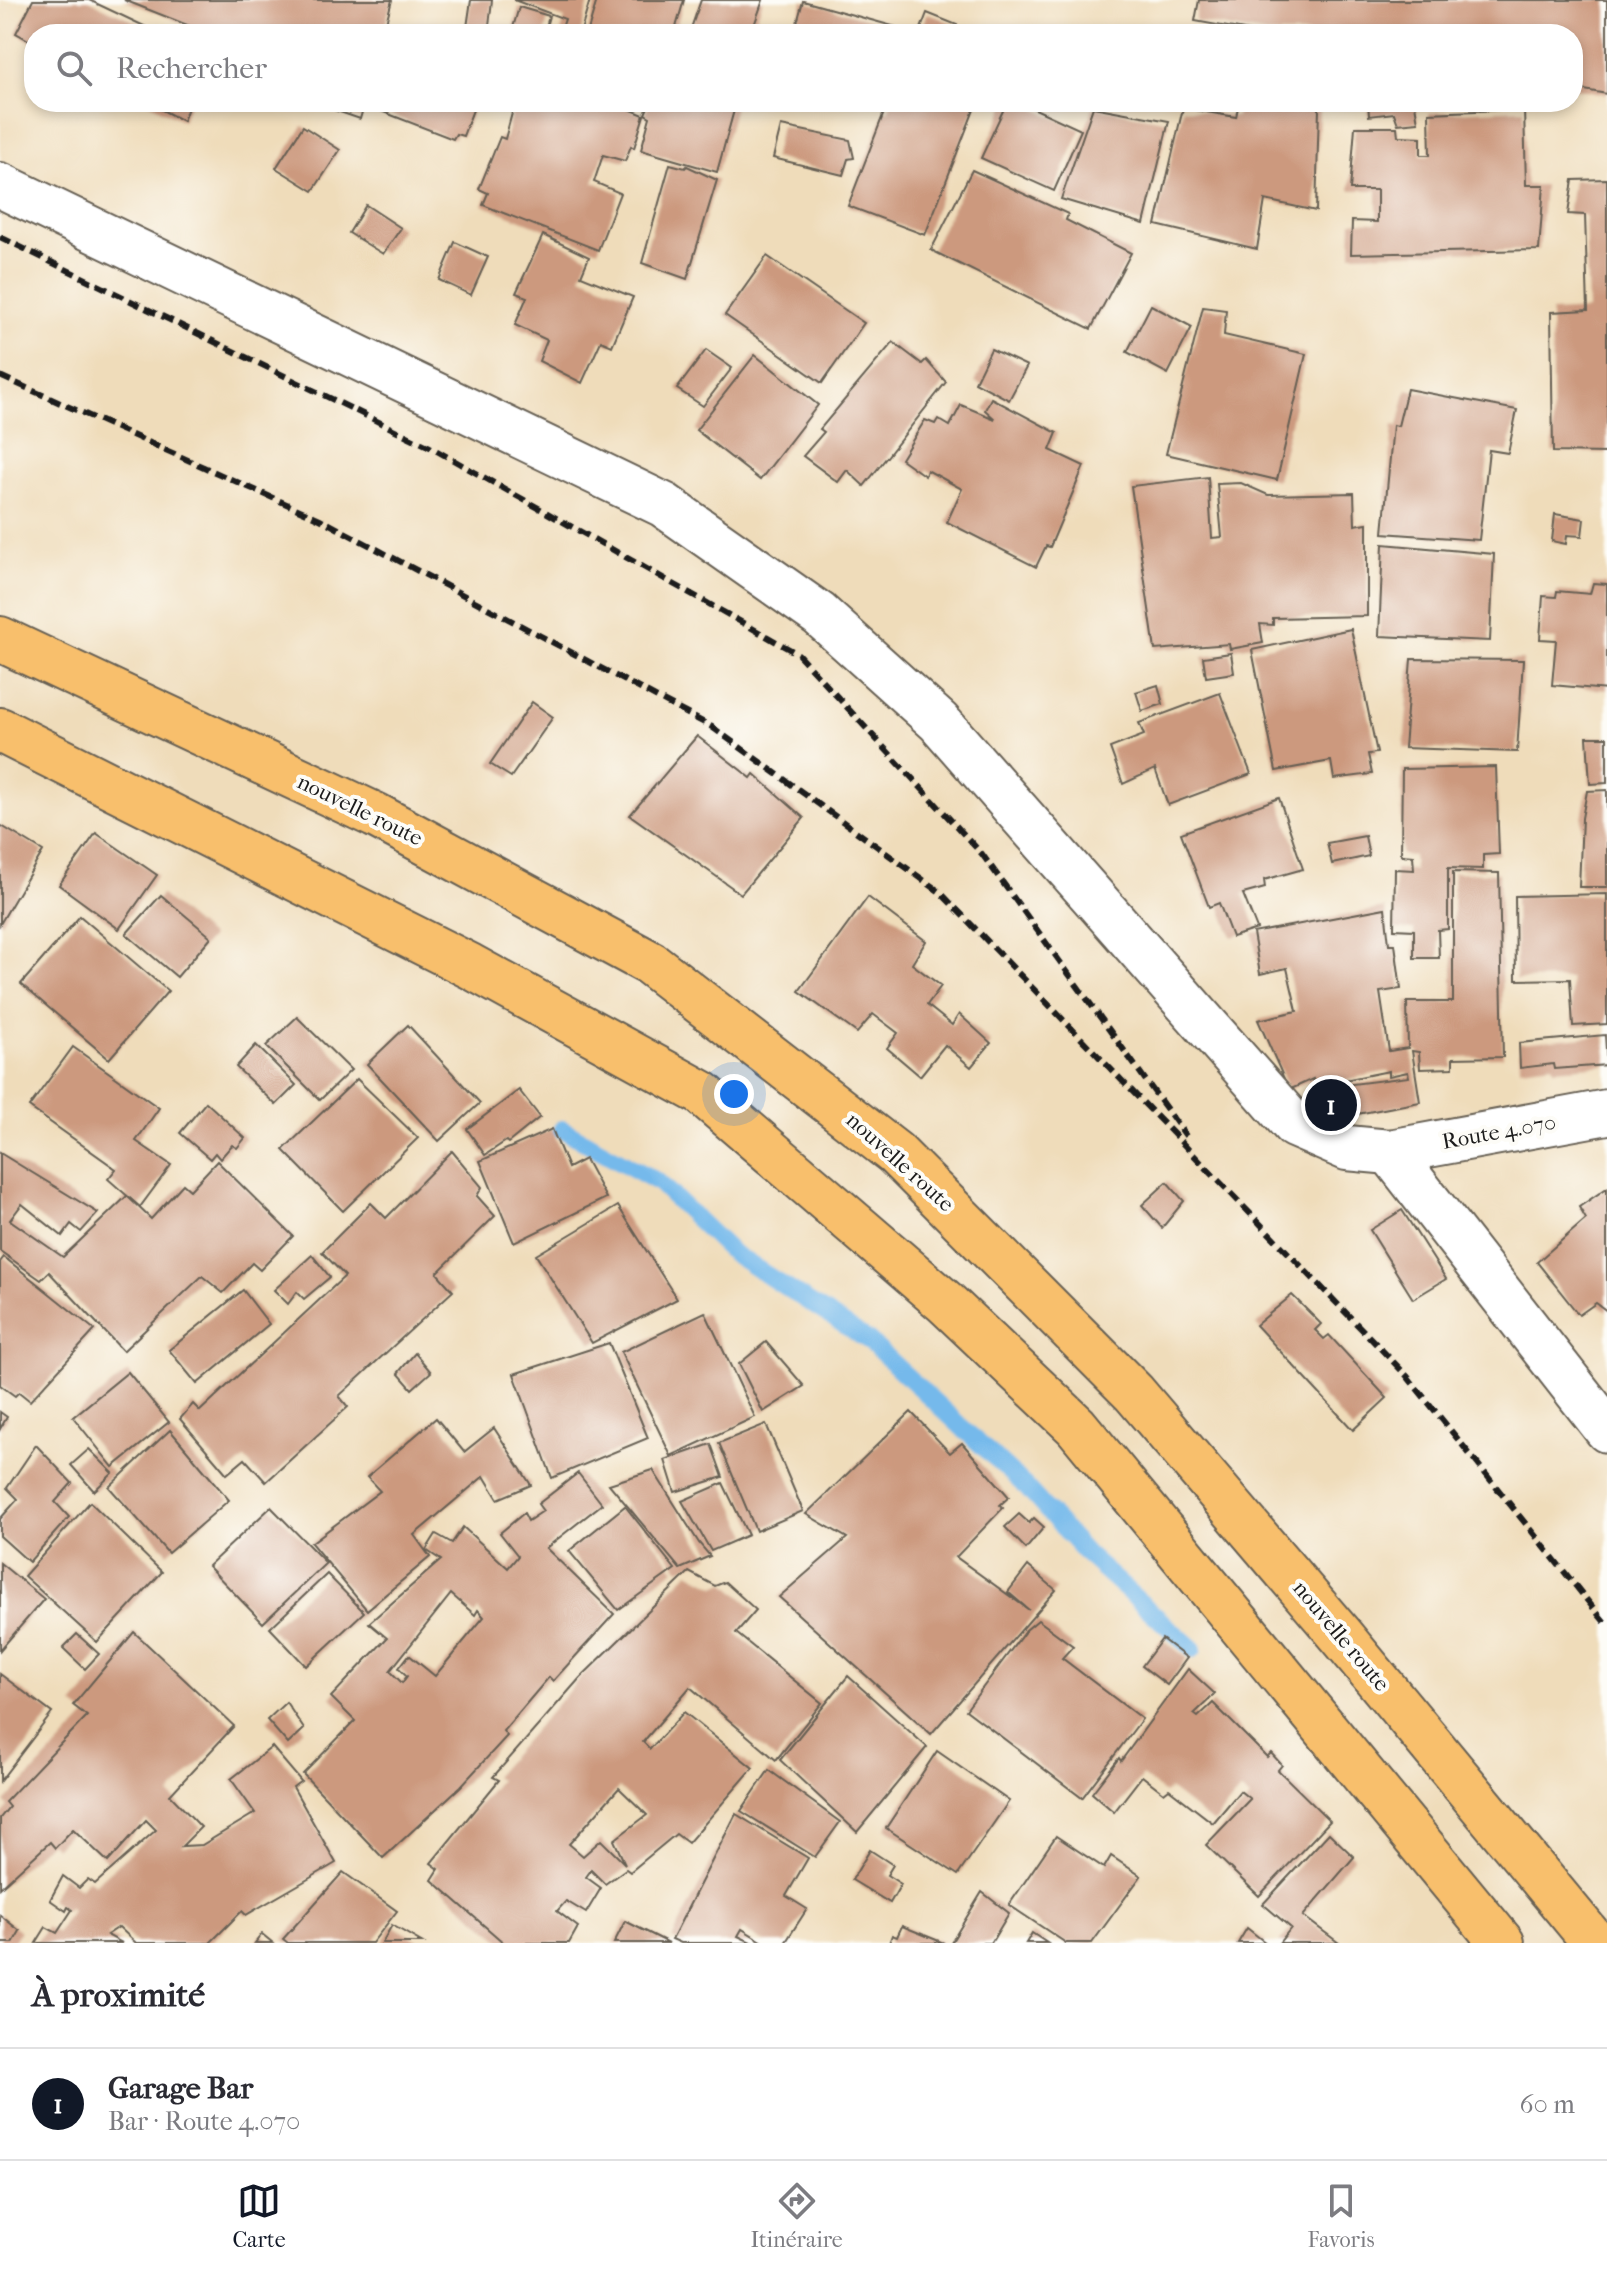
<!DOCTYPE html>
<html lang="fr">
<head>
<meta charset="utf-8">
<style>
  :root { --surface:#fff; --page:#f2f2f3; --text:#2b2b33; --muted:#7c7c81; --line:#e1e1e2; --accent:#111827 }
  body { margin:0; font-family:"IM FELL French Canon",serif; background:var(--page); color:var(--text) }
  .you { position:absolute; left:734px; top:1094px; width:28px; height:28px; margin:-20px; border:6px solid #fff; border-radius:50%; background:#1a73e8; box-shadow:0 0 0 12px #1a73e833 }
  .badge { display:grid; place-items:center; width:52px; height:52px; border-radius:50%; background:var(--accent); color:#fff; font-size:26px; font-weight:700 }
  .pin { position:absolute; translate:-50% -50%; border:4px solid #fff; box-shadow:0 2px 8px #0006 }
  .list { margin:0; padding:0; list-style:none }
  h2 { display:flex; justify-content:space-between; align-items:center; height:104px; margin:0; padding:0 32px; font-size:34px }
  h2 small { font-size:26px; font-weight:400; color:var(--muted) }
  .list li { display:grid; grid-template-columns:52px 1fr auto; gap:24px; align-items:center; box-sizing:border-box; height:112px; padding:0 32px; border-top:2px solid var(--line) }
  .list b { display:block; font-size:30px; white-space:nowrap }
  .list p { margin:0; font-size:26px; white-space:nowrap; color:var(--muted) }
  .list em { font-size:26px; font-style:normal; color:var(--muted) }
  .icon { flex:none; width:44px; height:44px; fill:none; stroke:currentColor; stroke-width:2; stroke-linecap:round; stroke-linejoin:round }
  .map { position:relative; flex:none; width:1607px; height:1943px; overflow:hidden }
  .search { position:absolute; background:var(--surface); box-shadow:0 4px 12px #0003; left:24px; right:24px; top:24px; height:88px; display:flex; align-items:center; gap:20px; box-sizing:border-box; padding:0 28px; border-radius:32px; color:var(--muted); font-size:30px }
  .sheet { height:216px; background:var(--surface) }
  nav { display:flex; justify-content:space-around; align-items:center; box-sizing:border-box; height:112px; border-top:2px solid var(--line); background:var(--surface); font-size:22px; color:var(--muted) }
  nav a { display:grid; justify-items:center; gap:4px }
  nav .on { color:var(--accent) }
  .map>svg:first-child { display:block }
</style>
</head>
<body>
<div class="map">
<svg width="1607" height="1943" viewBox="0 0 1607 1943">
  <rect width="100%" height="100%" fill="#fdfcf7"/>
  <filter id="ink" filterUnits="userSpaceOnUse"><feTurbulence type="fractalNoise" baseFrequency=".0125" numOctaves="2"/><feDisplacementMap in="SourceGraphic" scale="16" xChannelSelector="R" yChannelSelector="G"/><feConvolveMatrix kernelMatrix="1 2 1 2 8 2 1 2 1" color-interpolation-filters="sRGB"/></filter>
  <filter id="wash" filterUnits="userSpaceOnUse"><feTurbulence type="fractalNoise" baseFrequency=".006" numOctaves="4" result="noise"/><feDisplacementMap in="SourceGraphic" scale="32" xChannelSelector="R" yChannelSelector="G"/><feGaussianBlur stdDeviation="1.8" result="paint"/><feColorMatrix in="noise" values="0 0 0 0 0 0 0 0 0 0 0 0 0 0 0 0 0 1.4 0 .05"/><feComposite in="paint" operator="in"/></filter>
  <g filter="url(#wash)">
    <rect width="100%" height="100%" fill="#efdcba"/>
    <g fill="none" stroke-linecap="round" stroke-linejoin="round">
      <polyline stroke="#75b9eb" stroke-width="18" points="562,1129 658,1182 731,1252 869,1341 1025,1486 1087,1555 1193,1649"/>
    </g>
    <g id="blocks">
      <g fill="#cc997e" fill-rule="evenodd">
        <polygon points="33,0 89,0 161,34 34,34 34,43 16,33"/>
        <polygon points="124,0 392,0 383,34 210,34"/>
        <polygon points="471,0 492,0 488,34 466,34"/>
        <polygon points="514,0 590,0 580,34 560,34 565,19"/>
        <polygon points="597,0 684,0 674,34 587,34"/>
        <polygon points="701,0 763,0 751,34 689,34"/>
        <polygon points="1199,0 1607,0 1607,94 1573,88 1573,34 1266,34 1195,21"/>
        <polygon points="803,1 896,27 894,34 794,34"/>
        <polygon points="519,7 549,16 544,34 512,31"/>
        <polygon points="927,13 957,25 954,34 919,34"/>
        <polygon points="147,102 190,102 183,121"/>
        <polygon points="311,102 365,102 360,119"/>
        <polygon points="382,102 476,102 463,136 456,134 453,139 378,110"/>
        <polygon points="515,102 612,102 644,115 634,148 631,146 625,161 603,155 594,182 620,193 598,250 483,205 488,193 479,189 500,137 505,139"/>
        <polygon points="650,102 736,103 717,172 641,150 650,117 645,114"/>
        <polygon points="892,102 977,102 925,235 848,206 885,110 888,112"/>
        <polygon points="1007,102 1020,102 1081,130 1054,191 981,158"/>
        <polygon points="1239,102 1316,102 1319,108 1316,211 1265,200 1257,249 1156,225 1183,108 1236,117"/>
        <polygon points="1368,102 1415,104 1418,122 1398,124 1394,113 1369,116"/>
        <polygon points="1093,107 1169,121 1144,224 1061,199"/>
        <polygon points="1524,109 1526,185 1544,185 1539,250 1351,254 1352,221 1377,222 1377,190 1350,190 1355,127 1397,127 1398,136 1421,137 1421,155 1430,155 1429,113"/>
        <polygon points="303,126 340,150 313,191 276,168"/>
        <polygon points="781,126 850,140 854,158 848,159 843,175 773,158"/>
        <polygon points="670,164 685,168 687,166 717,180 687,279 642,263"/>
        <polygon points="972,170 1068,214 1066,220 1131,253 1091,329 931,250"/>
        <polygon points="1607,179 1607,453 1553,452 1551,312 1588,310 1585,215 1568,214 1573,180"/>
        <polygon points="366,205 401,228 383,254 349,233"/>
        <polygon points="543,235 589,257 581,276 633,297 612,346 601,341 582,383 539,361 547,340 515,325 527,297 516,293"/>
        <polygon points="455,242 488,257 471,295 439,280"/>
        <polygon points="767,256 864,323 822,383 725,315"/>
        <polygon points="1151,305 1192,327 1168,374 1127,352"/>
        <polygon points="1203,307 1226,310 1224,335 1306,354 1277,480 1166,454"/>
        <polygon points="893,342 922,364 926,360 946,382 864,486 847,470 838,482 803,456 824,432 820,429"/>
        <polygon points="991,349 1027,366 1009,400 975,382"/>
        <polygon points="706,350 732,368 703,406 677,389"/>
        <polygon points="755,355 818,405 760,480 696,430"/>
        <polygon points="1407,389 1517,410 1508,453 1489,450 1479,540 1383,533 1393,425 1398,426"/>
        <polygon points="991,398 1057,433 1050,450 1084,466 1050,547 1046,546 1036,567 947,522 962,489 927,470 925,476 901,459 925,420 935,424 938,419 950,426 961,405 995,419 985,410"/>
        <polygon points="1208,477 1212,538 1222,537 1217,484 1241,483 1268,495 1354,493 1355,525 1367,523 1367,616 1273,618 1273,625 1260,624 1263,643 1230,649 1229,644 1155,650 1131,486"/>
        <polygon points="1555,514 1584,519 1582,536 1567,535 1566,544 1552,541"/>
        <polygon points="1383,544 1494,554 1490,641 1379,636"/>
        <polygon points="1593,583 1607,584 1607,690 1552,685 1556,640 1540,639 1543,596 1556,597 1557,591 1590,594"/>
        <polygon points="1351,629 1377,753 1368,754 1372,774 1334,779 1331,761 1276,771 1252,650"/>
        <polygon points="1231,653 1234,673 1206,677 1203,657"/>
        <polygon points="1411,659 1523,660 1517,752 1404,748"/>
        <polygon points="1158,685 1163,704 1142,711 1136,692"/>
        <polygon points="1220,693 1251,774 1168,805 1155,769 1123,784 1110,748 1144,735 1139,723"/>
        <polygon points="532,702 553,717 511,777 490,764"/>
        <polygon points="697,736 751,778 754,774 804,818 741,894 630,815"/>
        <polygon points="1587,737 1607,737 1607,783 1590,784"/>
        <polygon points="1496,767 1499,854 1483,855 1483,869 1448,868 1448,929 1438,930 1439,958 1414,958 1414,930 1394,929 1395,869 1414,870 1413,856 1401,855 1402,769"/>
        <polygon points="1607,790 1607,887 1579,887 1582,818 1587,791"/>
        <polygon points="1279,798 1303,869 1264,880 1265,888 1243,894 1257,929 1232,937 1219,903 1209,907 1181,833"/>
        <polygon points="0,825 43,851 0,924"/>
        <polygon points="96,833 157,875 119,929 59,885"/>
        <polygon points="1365,836 1369,856 1332,864 1327,843"/>
        <polygon points="1453,872 1499,873 1503,1057 1453,1058 1453,1068 1420,1069 1419,1052 1412,1051 1420,1102 1347,1116 1344,1085 1409,1077 1408,1072 1389,1076 1389,1071 1315,1086 1313,1079 1289,1090 1258,1020 1297,1011 1287,968 1260,974 1253,933 1385,908 1389,944 1395,944 1401,989 1380,992 1389,1051 1408,1048 1407,1002 1453,1002"/>
        <polygon points="1607,894 1607,1024 1573,1026 1570,979 1516,980 1515,896"/>
        <polygon points="161,895 211,937 177,977 126,934"/>
        <polygon points="868,897 926,941 912,964 941,986 927,1005 952,1025 959,1014 991,1043 971,1067 945,1045 920,1076 887,1048 898,1033 873,1014 857,1033 799,991"/>
        <polygon points="80,916 168,991 109,1059 21,984"/>
        <polygon points="297,1017 351,1070 320,1100 266,1046"/>
        <polygon points="408,1025 480,1103 439,1141 367,1064"/>
        <polygon points="1605,1035 1607,1065 1554,1069 1553,1064 1520,1068 1519,1043"/>
        <polygon points="256,1045 296,1085 276,1105 236,1067"/>
        <polygon points="73,1047 159,1108 136,1141 171,1165 140,1207 108,1179 116,1169 29,1107"/>
        <polygon points="357,1079 418,1138 343,1211 283,1150"/>
        <polygon points="519,1090 540,1117 508,1143 506,1141 485,1155 467,1129"/>
        <polygon points="1339,1091 1343,1115 1322,1119 1318,1094"/>
        <polygon points="206,1102 245,1138 237,1148 232,1145 220,1159 215,1153 210,1159 180,1133"/>
        <polygon points="552,1129 568,1168 585,1159 606,1198 514,1243 480,1161"/>
        <polygon points="452,1151 482,1187 477,1196 495,1216 437,1273 453,1291 339,1396 348,1407 266,1482 245,1459 227,1474 180,1419 193,1404 200,1411 345,1276 322,1252 371,1203 386,1218"/>
        <polygon points="0,1153 98,1213 81,1232 71,1224 62,1236 22,1204 10,1220 63,1257 127,1196 151,1219 183,1184 190,1190 217,1161 293,1236 260,1270 252,1263 223,1293 202,1276 123,1351 49,1272 41,1280 0,1251"/>
        <polygon points="1167,1182 1184,1201 1162,1228 1142,1205"/>
        <polygon points="1607,1188 1607,1311 1596,1303 1579,1315 1537,1262 1586,1219 1579,1207"/>
        <polygon points="618,1206 677,1299 592,1343 536,1255"/>
        <polygon points="1402,1210 1446,1279 1413,1299 1370,1230"/>
        <polygon points="312,1255 330,1277 304,1299 297,1292 288,1304 274,1290"/>
        <polygon points="4,1257 95,1330 30,1401 19,1392 15,1396 0,1385 0,1262"/>
        <polygon points="243,1290 269,1324 197,1384 169,1350"/>
        <polygon points="1292,1295 1321,1324 1315,1330 1324,1339 1329,1335 1387,1398 1353,1430 1256,1325"/>
        <polygon points="705,1312 755,1417 671,1456 621,1352"/>
        <polygon points="766,1342 804,1386 763,1412 739,1364"/>
        <polygon points="609,1343 648,1438 552,1478 514,1374"/>
        <polygon points="415,1353 431,1372 412,1389 398,1373"/>
        <polygon points="128,1372 169,1422 113,1467 73,1417"/>
        <polygon points="0,1412 7,1417 0,1429"/>
        <polygon points="911,1412 950,1453 962,1443 1009,1497 1000,1505 1003,1508 956,1557 1029,1610 1008,1592 1028,1566 1056,1590 931,1734 779,1597 847,1538 806,1514"/>
        <polygon points="436,1418 464,1452 494,1428 531,1485 498,1499 484,1476 414,1535 430,1557 367,1610 311,1543 380,1491 367,1477"/>
        <polygon points="766,1424 803,1511 756,1531 719,1443"/>
        <polygon points="170,1430 229,1500 168,1553 109,1487"/>
        <polygon points="711,1444 723,1477 675,1492 665,1460"/>
        <polygon points="36,1445 72,1483 55,1502 69,1517 29,1562 0,1536 0,1519 18,1499 7,1488"/>
        <polygon points="89,1449 113,1473 94,1491 71,1465"/>
        <polygon points="653,1470 699,1543 710,1556 680,1569 609,1484"/>
        <path d="M578,1473L602,1504L546,1548L614,1614L553,1681L549,1677L503,1731L507,1736L461,1786L383,1858L303,1774L355,1721L331,1697L387,1638L369,1623L441,1560L426,1550L436,1534L452,1543L463,1527L508,1568L518,1556L500,1533L524,1513L528,1521L543,1511L538,1504ZM451,1594L475,1615L478,1610L484,1617L435,1676L409,1655L399,1668L407,1676L402,1683L390,1671Z"/>
        <polygon points="723,1483 748,1535 711,1551 682,1501"/>
        <polygon points="90,1502 162,1572 97,1642 24,1576"/>
        <polygon points="625,1506 675,1569 618,1610 569,1551"/>
        <polygon points="271,1507 326,1563 263,1623 208,1566"/>
        <polygon points="1019,1514 1029,1523 1034,1518 1044,1527 1026,1549 1005,1527"/>
        <polygon points="0,1563 44,1599 0,1650"/>
        <path d="M689,1572L715,1586L725,1582L756,1610L736,1633L822,1703L776,1760L690,1687L643,1742L650,1749L684,1712L753,1768L688,1843L676,1834L630,1872L626,1869L605,1884L591,1870L586,1877L601,1888L586,1913L566,1901L557,1911L578,1927L569,1943H504L432,1880L439,1869L431,1863L499,1780L493,1777L580,1678ZM619,1788L647,1815L614,1840L625,1864L601,1840L583,1856L569,1844Z"/>
        <polygon points="327,1574 364,1612 306,1666 270,1628"/>
        <polygon points="1038,1620 1073,1646 1062,1658 1142,1719 1082,1798 966,1710 1026,1630"/>
        <polygon points="134,1632 234,1726 170,1795 201,1827 182,1846 202,1845 255,1813 231,1779 272,1747 301,1781 293,1787 336,1863 246,1915 242,1911 210,1943 136,1943 119,1927 107,1935 122,1943 36,1943 46,1927 57,1933 72,1910 68,1907 66,1911 50,1900 63,1876 79,1888 88,1879 95,1884 156,1830 146,1820 108,1862 73,1829 55,1848 50,1842 0,1888 0,1818 9,1807 5,1802 87,1716 73,1705"/>
        <polygon points="77,1634 99,1654 85,1669 63,1648"/>
        <polygon points="1162,1639 1187,1658 1167,1685 1142,1666"/>
        <polygon points="1188,1669 1215,1694 1194,1714 1198,1717 1213,1703 1267,1757 1271,1753 1282,1765 1278,1770 1330,1821 1259,1896 1206,1845 1250,1799 1240,1791 1213,1823 1169,1789 1164,1793 1142,1776 1114,1812 1092,1793 1119,1758 1121,1761"/>
        <polygon points="0,1674 52,1713 0,1781"/>
        <polygon points="848,1676 927,1747 857,1832 780,1760"/>
        <polygon points="286,1702 304,1729 288,1744 267,1720"/>
        <polygon points="937,1751 1009,1801 958,1875 886,1828"/>
        <polygon points="769,1770 840,1822 815,1857 741,1811"/>
        <polygon points="736,1814 808,1858 786,1896 807,1909 785,1943 765,1943 742,1929 738,1936 753,1943 681,1943 672,1939"/>
        <polygon points="1329,1833 1354,1857 1303,1916 1339,1943 1279,1943 1291,1928 1263,1904"/>
        <polygon points="1056,1836 1104,1868 1111,1856 1141,1876 1092,1943 1066,1943 1009,1905"/>
        <polygon points="870,1850 893,1865 887,1875 901,1884 890,1903 852,1880"/>
        <polygon points="343,1872 397,1911 372,1943 288,1943 283,1939"/>
        <polygon points="982,1892 1009,1913 991,1943 951,1943"/>
        <polygon points="0,1915 20,1931 13,1943 0,1943"/>
        <polygon points="625,1921 669,1943 614,1943"/>
        <polygon points="392,1925 423,1943 382,1943"/>
        <polygon points="902,1926 944,1943 889,1943 892,1935 897,1937"/>
        <polygon points="1247,1928 1266,1943 1238,1943"/>
        <polygon points="1032,1933 1047,1943 1026,1943"/>
        <polygon points="262,1934 273,1943 255,1943"/>
      </g>
    </g>
  </g>
  <g filter="url(#ink)">
    <use href="#blocks" fill-opacity="0" stroke="#665f53" stroke-width="2"/>
    <g fill="none" stroke-linecap="round" stroke-linejoin="round">
      <g stroke="#665f53" stroke-width="48">
        <g id="minor">
          <polyline points="0,185 664,505 819,614 939,722 1294,1125 1347,1148 1390,1152 1607,1112"/>
          <polyline points="1390,1152 1607,1430"/>
        </g>
      </g>
      <g stroke="#665f53" stroke-width="48">
        <g id="highway">
          <polyline points="0,639 375,815 650,963 895,1153 1134,1393 1342,1637 1595,1943"/>
          <polyline points="0,730 470,966 702,1093 945,1302 1076,1426 1502,1943"/>
        </g>
      </g>
      <use href="#minor" stroke="#fff" stroke-width="44"/>
      <use href="#highway" stroke="#f8bf6c" stroke-width="44"/>
      <g stroke="#1c1c1c" stroke-width="6" stroke-dasharray="12 6" stroke-linecap="butt">
        <polyline points="0,237 430,447 798,654 982,854 1186,1136"/>
        <polyline points="0,376 320,519 712,727 940,892 1407,1376 1607,1625"/>
      </g>
    </g>
  </g>
  <g text-anchor="middle" dominant-baseline="central" stroke-width="8" stroke-linejoin="round" paint-order="stroke">
    <g font-size="22" fill="#1c1c1c" stroke="#fdfcf7">
      <text transform="translate(360 810) rotate(26)">nouvelle route</text>
      <text transform="translate(1499 1132) rotate(-10)">Route 4.070</text>
      <text transform="translate(900 1162) rotate(42)">nouvelle route</text>
      <text transform="translate(1341 1636) rotate(50)">nouvelle route</text>
    </g>
  </g>
</svg>
<div class="you"></div>
<div class="pin badge" style="left:1331px;top:1105px">1</div>
<div class="search"><svg class="icon" aria-label="search" viewBox="0 0 24 24"><circle cx="10" cy="10" r="6"/><path d="M15 15l6 6"/></svg>Rechercher</div>
</div>
<section class="sheet">
<h2>À proximité<small></small></h2>
<ul class="list">
<li><span class="badge">1</span><div><b>Garage Bar</b><p>Bar · Route 4.070</p></div><em>60 m</em></li>
</ul>
</section>
<nav>
<a class="on"><svg class="icon" aria-label="map" viewBox="0 0 24 24"><path d="M3 6l6-2 6 2 6-2v14l-6 2-6-2-6 2zM9 4v14M15 6v14"/></svg>Carte</a>
<a><svg class="icon" aria-label="directions" viewBox="0 0 24 24"><path d="M12 3l9 9-9 9-9-9zM9 14v-3h6M13 9l2 2-2 2"/></svg>Itinéraire</a>
<a><svg class="icon" aria-label="saved" viewBox="0 0 24 24"><path d="M7 4h10v16l-5-4-5 4z"/></svg>Favoris</a>
</nav>
</body>
</html>
